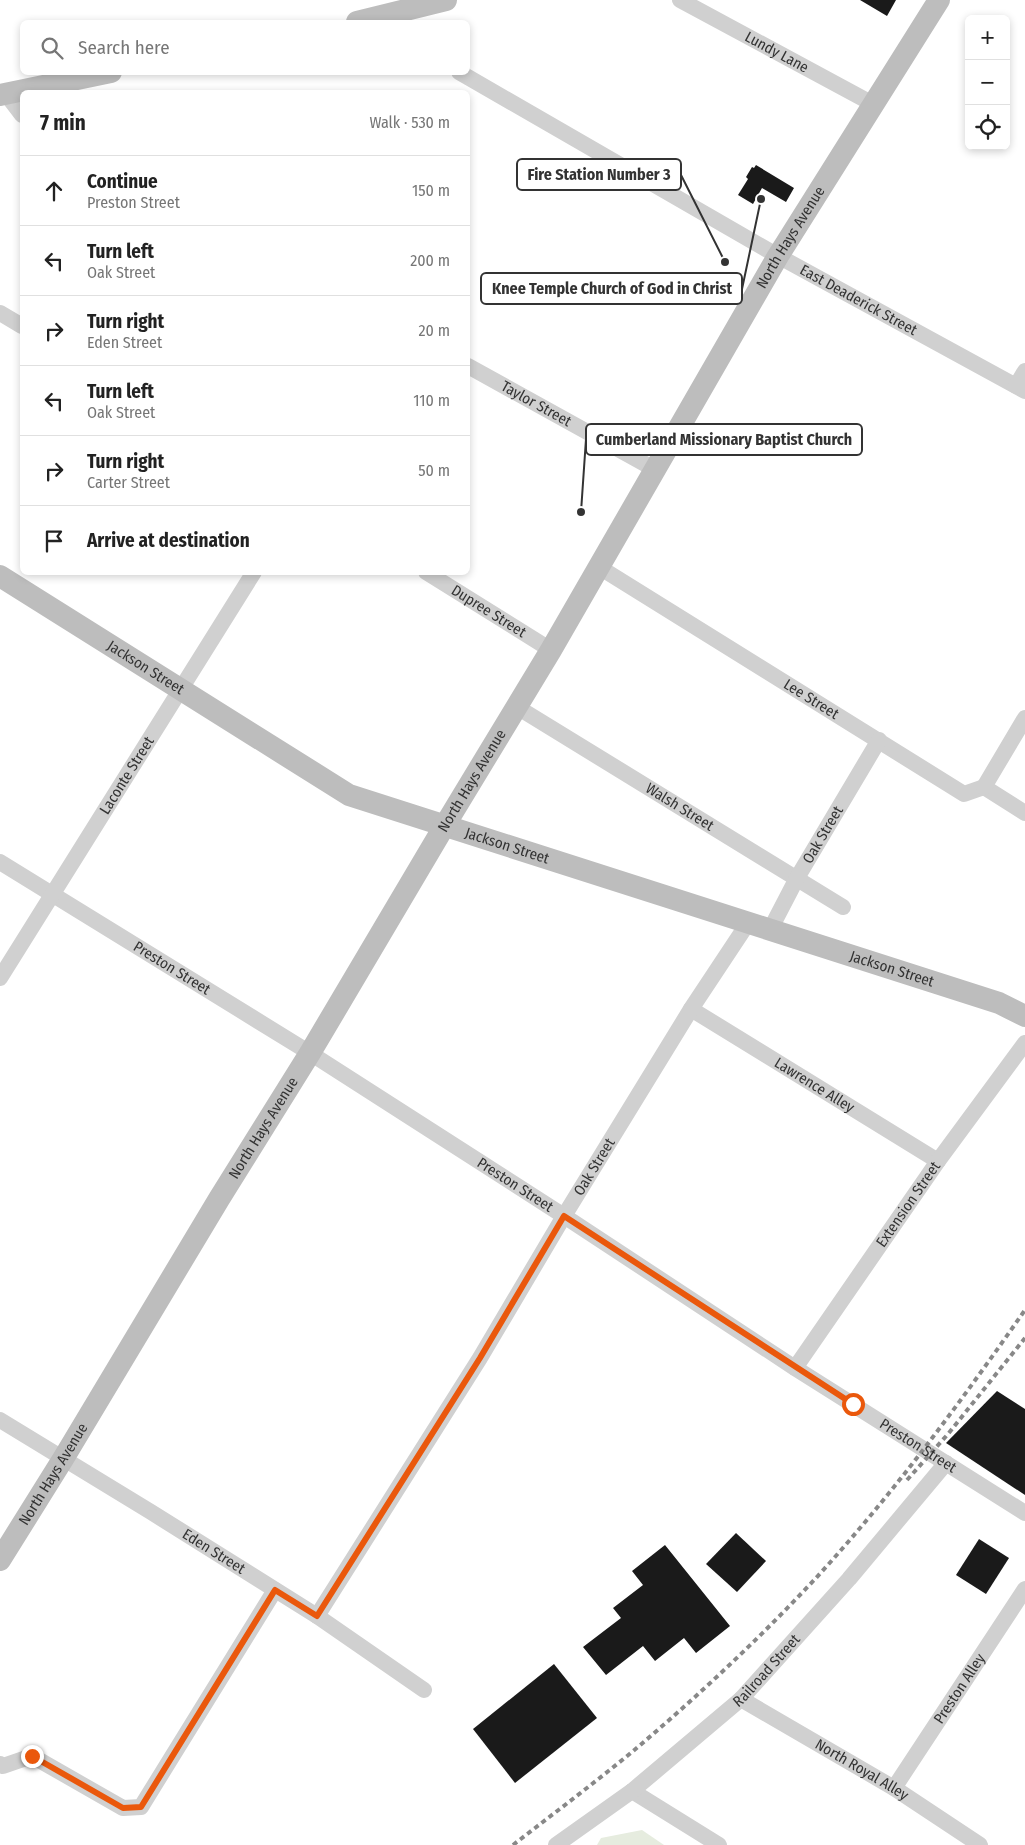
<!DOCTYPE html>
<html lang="en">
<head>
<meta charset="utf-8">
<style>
  :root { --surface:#fff; --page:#f6f6f6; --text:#222; --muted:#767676; --line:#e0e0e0 }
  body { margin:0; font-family:"Fira Sans Condensed",sans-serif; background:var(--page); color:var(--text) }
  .controls { position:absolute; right:15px; top:15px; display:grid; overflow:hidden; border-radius:8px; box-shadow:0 2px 8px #0003 }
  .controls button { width:45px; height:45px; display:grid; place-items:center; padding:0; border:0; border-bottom:1px solid var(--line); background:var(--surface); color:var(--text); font:25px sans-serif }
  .stop { position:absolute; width:15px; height:15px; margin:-11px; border:4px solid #ea580c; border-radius:50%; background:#fff }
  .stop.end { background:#ea580c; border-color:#fff; box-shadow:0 1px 5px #0008 }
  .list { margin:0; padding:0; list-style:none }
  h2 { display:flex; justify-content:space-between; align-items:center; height:65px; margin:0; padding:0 20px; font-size:21px }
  h2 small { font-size:16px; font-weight:400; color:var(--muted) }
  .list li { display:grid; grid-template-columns:32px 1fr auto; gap:15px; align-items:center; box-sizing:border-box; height:70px; padding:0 20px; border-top:1px solid var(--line) }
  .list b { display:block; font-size:19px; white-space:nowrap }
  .list p { margin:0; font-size:16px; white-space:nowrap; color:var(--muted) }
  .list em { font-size:16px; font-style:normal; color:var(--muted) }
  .icon { flex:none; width:28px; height:28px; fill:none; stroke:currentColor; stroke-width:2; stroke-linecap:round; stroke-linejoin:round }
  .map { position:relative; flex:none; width:1025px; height:1845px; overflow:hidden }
  .search { position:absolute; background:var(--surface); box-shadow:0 2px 8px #0003; left:20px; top:20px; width:450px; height:55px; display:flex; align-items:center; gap:12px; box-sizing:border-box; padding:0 18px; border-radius:8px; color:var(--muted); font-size:19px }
  .panel { position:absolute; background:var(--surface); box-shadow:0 2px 8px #0003; left:20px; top:90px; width:450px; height:485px; border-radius:8px }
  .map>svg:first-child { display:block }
</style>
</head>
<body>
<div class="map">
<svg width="1025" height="1845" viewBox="0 0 1025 1845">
  <rect width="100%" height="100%" fill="#fff"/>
  <polygon fill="#e6ecdf" points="642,1830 664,1845 597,1845 601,1838"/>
  <g fill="#1a1a1a">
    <polygon points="860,0 896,0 887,16"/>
    <polygon points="756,165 794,188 786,202 762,188 753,204 738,195 748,179 746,177 752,167 754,168"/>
    <polygon points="997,1391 1025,1409 1025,1495 946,1443"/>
    <polygon points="736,1533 766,1561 737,1592 706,1564"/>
    <polygon points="979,1539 1009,1558 986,1594 956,1575"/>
    <polygon points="665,1545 730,1626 696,1653 684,1638 655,1661 643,1646 606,1675 583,1647 621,1618 613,1608 643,1585 632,1571"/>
    <polygon points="554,1664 597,1718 515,1783 473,1729"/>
  </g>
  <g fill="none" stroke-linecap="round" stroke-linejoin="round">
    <g stroke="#d0d0d0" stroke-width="16">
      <path id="s1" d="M680,0L873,104"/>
      <path id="s2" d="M459,72L778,256L1025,391"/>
      <polyline points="6,94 22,115"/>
      <polyline points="0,313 22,326"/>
      <path id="s3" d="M468,366L656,470"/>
      <polyline points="1016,386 1025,371"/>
      <path id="s4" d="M599,567L964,794L984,787L1025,813"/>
      <path id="s5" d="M426,572L551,650"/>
      <path id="s6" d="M517,707L843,907"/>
      <polyline points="984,787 1025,718"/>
      <path id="s7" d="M0,862L310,1053L564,1216L795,1368L1025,1513"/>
      <path id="s8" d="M770,930L797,878L879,740"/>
      <path id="s9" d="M0,978L254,572"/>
      <path id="s10" d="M691,1009L938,1161"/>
      <path id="s11" d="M795,1368L938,1161L1025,1043"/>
      <path id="s12" d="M0,1420L151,1512L317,1616L424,1690"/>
      <path id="s13" d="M317,1616L480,1358L564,1216L691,1009L748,923"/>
      <path id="s14" d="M741,1699L894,1788L980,1845"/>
      <polyline points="0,1764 3,1766 32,1756 123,1808 141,1807 275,1590"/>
      <path id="s15" d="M894,1788L1025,1589"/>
      <polyline points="632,1791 719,1845"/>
      <path id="s16" d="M556,1845L632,1791L741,1699L849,1579L946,1463"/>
    </g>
    <g stroke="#bdbdbd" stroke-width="22">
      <polyline points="357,22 446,0"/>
      <polyline points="0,95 111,72"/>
      <path id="s17" d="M0,576L349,795L999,1003L1025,1016"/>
      <path id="s18" d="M0,1560L63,1459L219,1199L310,1053L445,825L551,650L778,256L939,0"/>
    </g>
    <g stroke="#888" stroke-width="4" stroke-dasharray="5 4" stroke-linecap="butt">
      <polyline points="907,1480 948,1434 1025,1338"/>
      <path d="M513,1845C553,1814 593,1784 632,1752C696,1698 759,1639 816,1578C893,1494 960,1403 1025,1310"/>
    </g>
  </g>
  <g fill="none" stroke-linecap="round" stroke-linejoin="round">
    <polyline stroke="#ea580c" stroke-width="6" points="32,1756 123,1808 141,1807 275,1590 317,1616 480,1358 564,1216 853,1404"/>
  </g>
  <g text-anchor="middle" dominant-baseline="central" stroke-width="5" stroke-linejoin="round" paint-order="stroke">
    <g font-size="15" fill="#333" stroke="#fff">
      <text stroke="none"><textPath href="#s1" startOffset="110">Lundy Lane</textPath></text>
      <text stroke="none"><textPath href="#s18" startOffset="1541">North Hays Avenue</textPath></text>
      <text stroke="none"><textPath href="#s2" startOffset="460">East Deaderick Street</textPath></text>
      <text stroke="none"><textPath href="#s3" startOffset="78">Taylor Street</textPath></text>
      <text stroke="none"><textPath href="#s5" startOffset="74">Dupree Street</textPath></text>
      <text stroke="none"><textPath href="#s17" startOffset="172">Jackson Street</textPath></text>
      <text stroke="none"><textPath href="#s4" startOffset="250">Lee Street</textPath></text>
      <text stroke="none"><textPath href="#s9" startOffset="239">Laconte Street</textPath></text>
      <text stroke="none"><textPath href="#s18" startOffset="911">North Hays Avenue</textPath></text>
      <text stroke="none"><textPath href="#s6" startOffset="191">Walsh Street</textPath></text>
      <text stroke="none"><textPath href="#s8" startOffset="109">Oak Street</textPath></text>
      <text stroke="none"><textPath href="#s17" startOffset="578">Jackson Street</textPath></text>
      <text stroke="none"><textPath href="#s7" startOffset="202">Preston Street</textPath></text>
      <text stroke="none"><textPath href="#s17" startOffset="982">Jackson Street</textPath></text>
      <text stroke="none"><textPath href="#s10" startOffset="145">Lawrence Alley</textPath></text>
      <text stroke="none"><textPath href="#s18" startOffset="506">North Hays Avenue</textPath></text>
      <text stroke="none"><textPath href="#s13" startOffset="528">Oak Street</textPath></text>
      <text stroke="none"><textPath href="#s7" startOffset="608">Preston Street</textPath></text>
      <text stroke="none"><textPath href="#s11" startOffset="199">Extension Street</textPath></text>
      <text stroke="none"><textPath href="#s7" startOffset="1088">Preston Street</textPath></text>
      <text stroke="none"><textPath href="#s18" startOffset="101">North Hays Avenue</textPath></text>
      <text stroke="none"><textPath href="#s12" startOffset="251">Eden Street</textPath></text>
      <text stroke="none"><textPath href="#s16" startOffset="274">Railroad Street</textPath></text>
      <text stroke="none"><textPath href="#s15" startOffset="119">Preston Alley</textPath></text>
      <text stroke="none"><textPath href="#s14" startOffset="140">North Royal Alley</textPath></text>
    </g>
  </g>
  <path fill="none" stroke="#333" stroke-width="2" d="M725 262L681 175M761 199L742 289M581 512L586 439"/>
  <g fill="#333" stroke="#fff" stroke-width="2">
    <circle cx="725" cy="262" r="5"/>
    <circle cx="761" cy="199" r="5"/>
    <circle cx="581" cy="512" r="5"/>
  </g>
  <g fill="#fff" stroke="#333" stroke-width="2">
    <rect x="517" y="159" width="164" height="31" rx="5"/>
    <rect x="481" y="273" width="261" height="31" rx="5"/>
    <rect x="586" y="424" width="276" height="31" rx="5"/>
  </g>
  <g font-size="16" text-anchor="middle" font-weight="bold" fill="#333">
    <text x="599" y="180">Fire Station Number 3</text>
    <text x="612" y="294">Knee Temple Church of God in Christ</text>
    <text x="724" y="445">Cumberland Missionary Baptist Church</text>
  </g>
</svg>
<div class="controls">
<button>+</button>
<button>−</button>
<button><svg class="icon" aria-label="locate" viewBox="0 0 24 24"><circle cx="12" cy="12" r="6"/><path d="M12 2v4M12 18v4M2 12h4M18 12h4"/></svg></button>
</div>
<div class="stop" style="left:853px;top:1404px"></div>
<div class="stop end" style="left:32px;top:1756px"></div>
<div class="search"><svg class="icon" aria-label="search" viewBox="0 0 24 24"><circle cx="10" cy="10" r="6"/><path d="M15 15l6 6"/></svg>Search here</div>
<section class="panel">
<h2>7 min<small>Walk · 530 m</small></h2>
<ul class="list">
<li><svg class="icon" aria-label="ahead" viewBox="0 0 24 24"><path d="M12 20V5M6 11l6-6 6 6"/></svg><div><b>Continue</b><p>Preston Street</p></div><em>150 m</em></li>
<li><svg class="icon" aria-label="left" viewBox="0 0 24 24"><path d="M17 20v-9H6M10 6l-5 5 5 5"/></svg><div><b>Turn left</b><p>Oak Street</p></div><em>200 m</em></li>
<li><svg class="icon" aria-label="right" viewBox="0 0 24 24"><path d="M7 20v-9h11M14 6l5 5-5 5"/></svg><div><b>Turn right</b><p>Eden Street</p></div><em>20 m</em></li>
<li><svg class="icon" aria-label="left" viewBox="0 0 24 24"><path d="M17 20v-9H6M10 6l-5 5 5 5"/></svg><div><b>Turn left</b><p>Oak Street</p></div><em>110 m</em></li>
<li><svg class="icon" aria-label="right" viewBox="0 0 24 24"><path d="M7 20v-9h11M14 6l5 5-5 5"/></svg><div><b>Turn right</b><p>Carter Street</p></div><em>50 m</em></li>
<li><svg class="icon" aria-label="arrive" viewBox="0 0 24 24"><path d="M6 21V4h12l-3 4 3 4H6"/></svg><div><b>Arrive at destination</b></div></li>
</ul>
</section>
</div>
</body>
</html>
